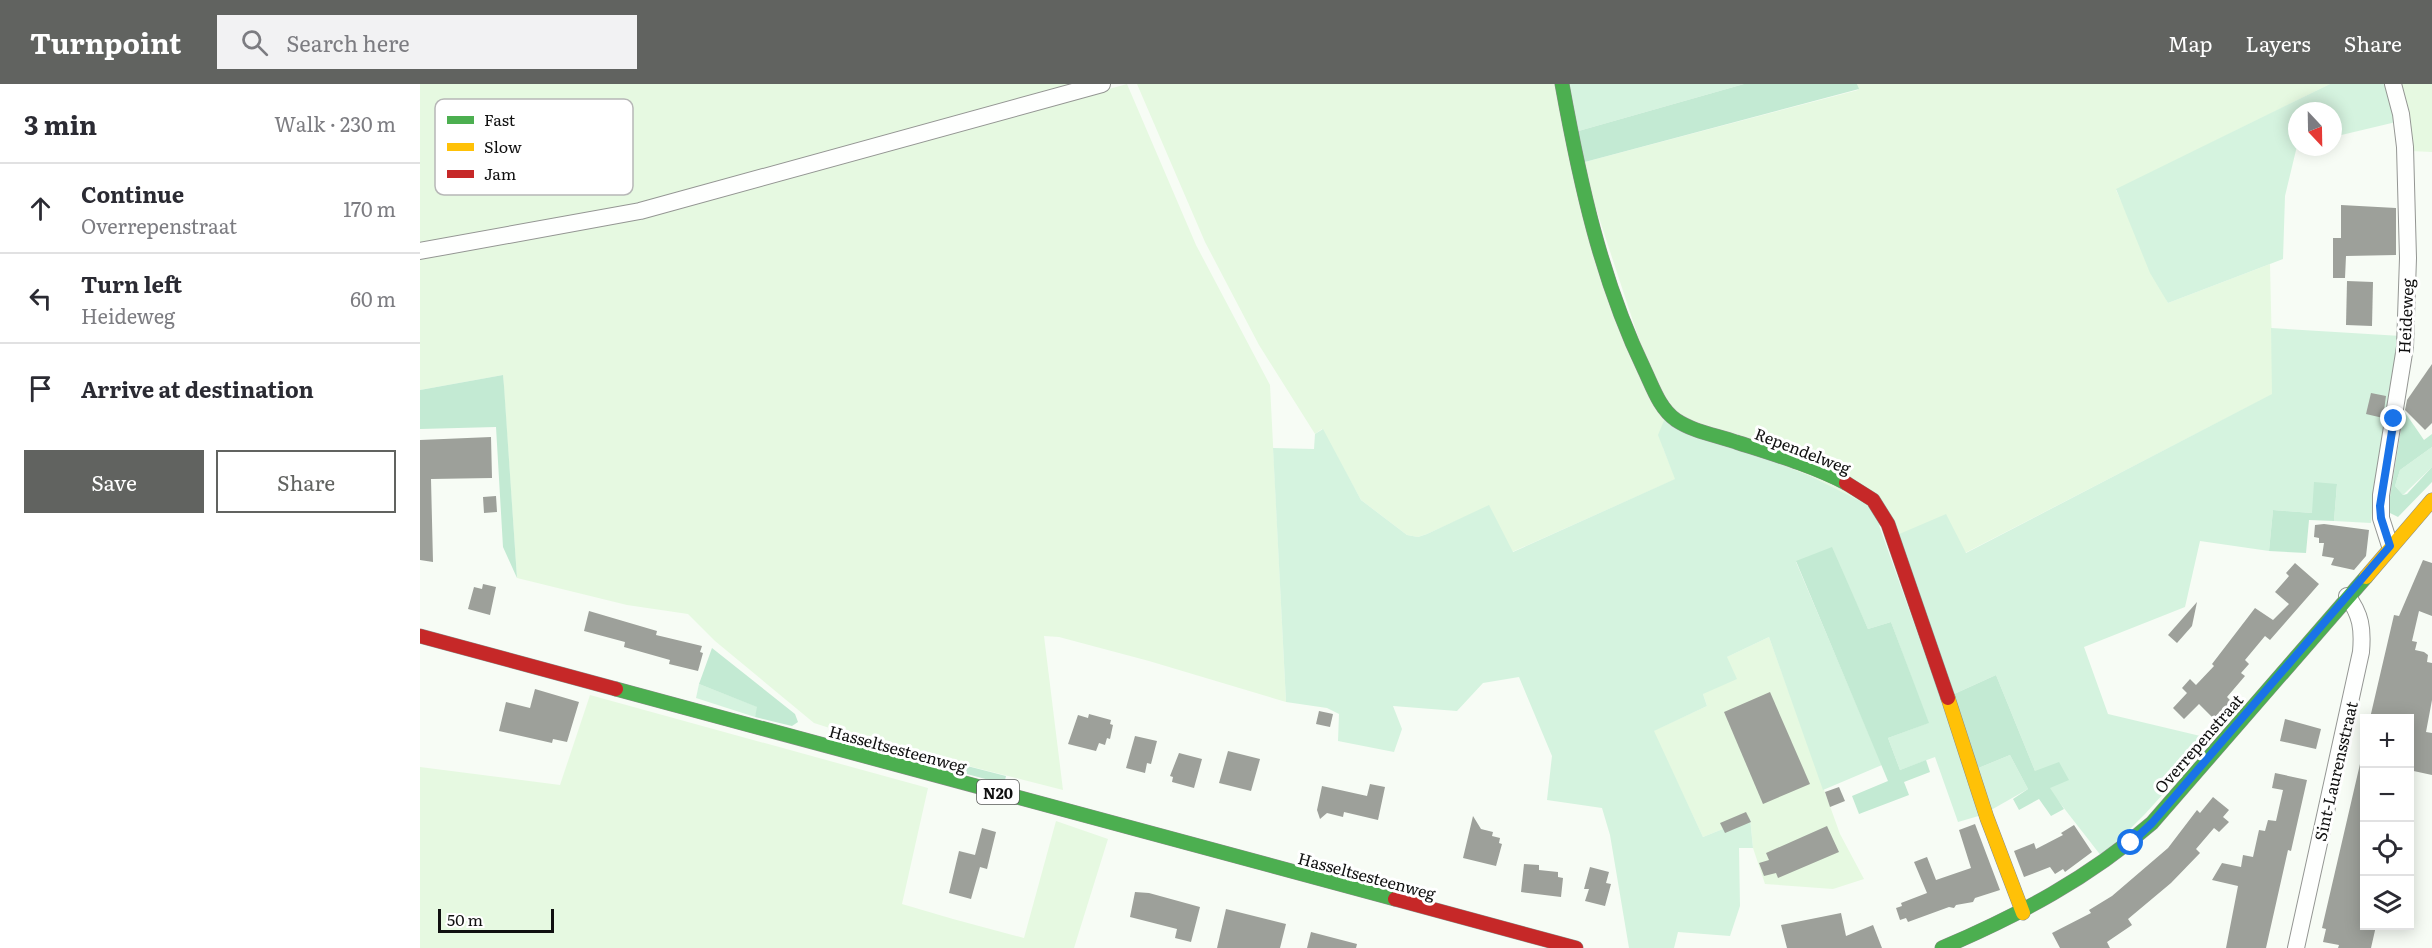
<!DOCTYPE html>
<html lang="en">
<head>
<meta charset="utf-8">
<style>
  :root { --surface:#fff; --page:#f2f2f3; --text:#2b2b33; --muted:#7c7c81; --line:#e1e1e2; --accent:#616360 }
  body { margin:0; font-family:Literata,serif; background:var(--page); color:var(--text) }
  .controls { position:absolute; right:18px; bottom:18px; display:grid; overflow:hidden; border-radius:0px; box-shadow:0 3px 15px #0003 }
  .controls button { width:54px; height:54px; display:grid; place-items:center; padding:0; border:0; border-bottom:2px solid var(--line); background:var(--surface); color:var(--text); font:30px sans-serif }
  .compass { position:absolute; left:1868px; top:18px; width:54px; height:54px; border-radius:50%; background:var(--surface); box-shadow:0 3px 15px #0003; rotate:158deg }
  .scale { position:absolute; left:18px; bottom:15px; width:116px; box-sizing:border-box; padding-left:6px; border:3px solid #101010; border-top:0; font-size:16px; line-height:21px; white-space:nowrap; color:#101010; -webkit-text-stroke:4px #fff; paint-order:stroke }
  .stop { position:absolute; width:18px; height:18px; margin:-14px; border:4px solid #1a73e8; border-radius:50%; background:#fff }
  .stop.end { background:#1a73e8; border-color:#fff; box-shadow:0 2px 6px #0008 }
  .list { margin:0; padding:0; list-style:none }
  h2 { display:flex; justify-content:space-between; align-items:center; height:78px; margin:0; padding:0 24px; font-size:26px }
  h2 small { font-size:20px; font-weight:400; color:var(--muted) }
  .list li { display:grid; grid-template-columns:39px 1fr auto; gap:18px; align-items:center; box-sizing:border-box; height:90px; padding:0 24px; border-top:2px solid var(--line) }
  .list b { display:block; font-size:22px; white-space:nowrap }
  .list p { margin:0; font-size:20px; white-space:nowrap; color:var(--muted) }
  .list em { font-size:20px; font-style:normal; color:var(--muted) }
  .actions { display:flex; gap:12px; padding:18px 24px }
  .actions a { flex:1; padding:14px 0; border:2px solid var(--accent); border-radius:0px; text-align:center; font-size:21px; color:var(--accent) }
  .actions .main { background:var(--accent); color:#fff }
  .icon { flex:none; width:33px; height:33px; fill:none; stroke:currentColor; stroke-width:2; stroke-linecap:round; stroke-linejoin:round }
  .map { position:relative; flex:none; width:2012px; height:864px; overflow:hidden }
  header { display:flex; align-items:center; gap:36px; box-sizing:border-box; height:84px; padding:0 30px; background:var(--accent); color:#fff }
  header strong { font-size:28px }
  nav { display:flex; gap:33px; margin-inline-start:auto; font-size:21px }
  .search { width:420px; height:54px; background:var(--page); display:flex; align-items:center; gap:15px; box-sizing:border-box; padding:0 21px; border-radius:0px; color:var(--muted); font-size:22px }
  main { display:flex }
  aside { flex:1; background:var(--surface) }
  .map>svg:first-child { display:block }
</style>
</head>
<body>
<header>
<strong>Turnpoint</strong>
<div class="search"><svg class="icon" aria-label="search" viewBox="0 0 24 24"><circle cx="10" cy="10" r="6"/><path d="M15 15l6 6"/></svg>Search here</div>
<nav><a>Map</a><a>Layers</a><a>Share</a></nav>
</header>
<main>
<aside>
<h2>3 min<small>Walk · 230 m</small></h2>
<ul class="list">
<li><svg class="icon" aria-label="ahead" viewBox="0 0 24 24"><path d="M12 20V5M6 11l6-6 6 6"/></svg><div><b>Continue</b><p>Overrepenstraat</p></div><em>170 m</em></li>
<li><svg class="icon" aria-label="left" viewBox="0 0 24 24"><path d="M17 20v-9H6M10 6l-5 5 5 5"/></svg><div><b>Turn left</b><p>Heideweg</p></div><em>60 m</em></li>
<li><svg class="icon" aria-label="arrive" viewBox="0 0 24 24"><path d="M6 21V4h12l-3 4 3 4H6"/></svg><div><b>Arrive at destination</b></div></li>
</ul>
<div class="actions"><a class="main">Save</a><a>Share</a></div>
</aside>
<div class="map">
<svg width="2012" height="864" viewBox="0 0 2012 864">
  <rect width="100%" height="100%" fill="#f7fcf5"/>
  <g fill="#e6f9e1">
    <polygon points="0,0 668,0 220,122 0,161"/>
    <polygon points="707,0 776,161 850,301 866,618 729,577 639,553 624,552 643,706 450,657 394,639 295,557 268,530 207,521 97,494 83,291 0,306 0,174 302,111"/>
    <polygon points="717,0 1136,0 1155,100 1245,334 1243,364 1256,395 1092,468 1069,422 1007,450 998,453 987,451 941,416 902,345 895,350 839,261 785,158"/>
    <polygon points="1437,0 1910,0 1696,106 1748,219 1850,180 1853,310 1545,469 1477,451 1256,328 1231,292 1161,79 1438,6"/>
    <polygon points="1982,0 2012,0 2012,68 1990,67"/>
    <polygon points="1349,553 1420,750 1444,795 1413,805 1345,800 1333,764 1330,734 1283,753 1233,647 1287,622 1283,610 1307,573"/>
    <polygon points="170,611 508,704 482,820 533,835 604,854 636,737 688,755 654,864 0,864 0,683 140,701"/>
  </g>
  <g fill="#d5f3df">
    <polygon points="1146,0 1324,0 1155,48"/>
    <polygon points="1910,0 1966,0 1976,38 1913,53 1913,27 1877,27 1877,62 1865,112 1863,175 1748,219 1730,189 1696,105"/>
    <polygon points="1851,244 1981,252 1968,340 1955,398 1951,439 1914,437 1917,401 1892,429 1853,426 1849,467 1780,457 1765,523 1664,563 1688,630 1793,655 1725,730 1682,773 1615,687 1576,591 1532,611 1477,451 1526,430 1546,469 1852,310"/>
    <polygon points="1245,334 1390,392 1444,419 1454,427 1562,731 1538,738 1515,673 1480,686 1468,654 1508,639 1471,538 1448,545 1411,464 1376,478 1462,681 1403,706 1349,553 1307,573 1317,595 1283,610 1287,622 1234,647 1283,753 1330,734 1333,764 1319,764 1320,822 1310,852 1258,848 1254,864 1209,864 1190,751 1182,724 1127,716 1132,672 1099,593 1063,599 1037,627 973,622 982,645 974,668 918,657 919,630 907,624 866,618 853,364 894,365 895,350 903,345 941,416 987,451 998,453 1007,450 1069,421 1093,468 1255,395 1238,351"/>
    <polygon points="2012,363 2012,383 1983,411 1975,402 1980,386"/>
    <polygon points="279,600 338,623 335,633 276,614"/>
    <polygon points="1590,671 1608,705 1571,726 1556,685"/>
  </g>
  <g fill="#c3ead3">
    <polygon points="1324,0 1437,0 1439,5 1161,79 1155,48"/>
    <polygon points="83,291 84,302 97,494 83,463 76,343 0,345 0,306"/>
    <polygon points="1984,327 2004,356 2012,350 2012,363 1980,386 1975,402 1983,411 1987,410 2012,383 2012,398 1978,433 1968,428 1968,425"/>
    <polygon points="1894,398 1917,400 1914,437 1889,436 1886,469 1849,467 1853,426 1892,429"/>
    <polygon points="1412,463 1448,545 1471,538 1509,639 1468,654 1480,686 1506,676 1510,688 1484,698 1489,711 1439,730 1432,712 1468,697 1376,477"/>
    <polygon points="292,564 375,630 378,638 372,642 335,633 337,623 279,600"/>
    <polygon points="1576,591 1615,687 1639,678 1649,696 1630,704 1644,725 1631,732 1619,715 1599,726 1593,715 1608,705 1590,671 1556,685 1532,611"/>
    <polygon points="450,657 586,692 584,700 450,664"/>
  </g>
  <g fill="#9da09a">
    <polygon points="1921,121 1976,124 1976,171 1926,172 1925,194 1913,194 1913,154 1921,154"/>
    <polygon points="1927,197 1953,198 1952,242 1926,241"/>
    <polygon points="2012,280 2012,339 2005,346 1985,326 1987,316"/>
    <polygon points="1951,309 1966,312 1963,334 1946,330"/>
    <polygon points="71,353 72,394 11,395 13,478 0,476 0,356"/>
    <polygon points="76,412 77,428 64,429 63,413"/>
    <polygon points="1904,440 1949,446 1946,472 1934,486 1911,481 1914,474 1902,472 1904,459 1899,459 1899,454 1894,453 1895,441"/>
    <polygon points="2003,476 2012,479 2012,532 1999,527 1992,557 1997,558 1995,566 2004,568 2008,571 2007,578 2012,579 2012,616 2006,648 2012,649 2012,691 1989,686 1989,634 1950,634 1974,531 1979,532"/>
    <polygon points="1875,479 1899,500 1850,556 1845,552 1825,576 1829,580 1821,589 1825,592 1807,613 1812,618 1794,635 1779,620 1764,635 1753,624 1767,609 1762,604 1770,595 1776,601 1794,582 1792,580 1835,524 1853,536 1869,520 1855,508 1869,492 1866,489"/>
    <polygon points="63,500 76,503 70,531 48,525 54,503 62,505"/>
    <polygon points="1777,518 1772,542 1757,559 1748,551"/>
    <polygon points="169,527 237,547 236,551 282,562 280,568 283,569 278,587 249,580 250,576 204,563 205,558 164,547"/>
    <polygon points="115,605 159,618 147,658 133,655 132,659 79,647 86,618 110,624"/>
    <polygon points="1350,608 1390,700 1343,720 1304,628"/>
    <polygon points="899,627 913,630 910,643 896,640"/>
    <polygon points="669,630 691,636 690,640 693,641 690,655 687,654 685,661 679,659 676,667 648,660 658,631 668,634"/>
    <polygon points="1865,635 1901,645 1896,665 1860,657"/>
    <polygon points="715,652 737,657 731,680 727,679 725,689 706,684"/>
    <polygon points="808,667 840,675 831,707 799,699"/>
    <polygon points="759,669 782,675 774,704 752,698 753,693 750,692"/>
    <polygon points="1940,680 1944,680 1944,842 1956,842 1951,864 1918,864 1919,861 1903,858 1906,845 1902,844"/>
    <polygon points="1855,689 1887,696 1871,767 1868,766 1846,864 1806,864 1818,802 1792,796 1802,779 1821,783 1823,771 1833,773 1839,746 1845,747 1848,736 1856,737 1863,706 1852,704"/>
    <polygon points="950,700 965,703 958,736 924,728 923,733 907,729 900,735 897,726 902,702 947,712"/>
    <polygon points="1419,703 1425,717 1410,723 1405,708"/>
    <polygon points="1793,713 1809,726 1803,733 1809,738 1799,748 1794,744 1776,765 1780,769 1751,799 1708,835 1712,841 1687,858 1690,864 1640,864 1632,849 1671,829 1669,826 1692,812 1748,764 1777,726 1780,729"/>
    <polygon points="1326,728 1331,738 1305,749 1300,739"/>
    <polygon points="1053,732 1061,745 1073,748 1072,752 1080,754 1079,759 1082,760 1076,782 1043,774"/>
    <polygon points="1555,740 1580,806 1555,814 1553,818 1536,821 1534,824 1529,823 1488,838 1486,834 1480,836 1476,824 1482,822 1481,819 1507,809 1494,778 1507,773 1516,796 1551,784 1539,746"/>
    <polygon points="1654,741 1672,768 1645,788 1643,785 1635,790 1630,783 1604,793 1594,767 1614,759 1616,765 1643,751 1641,749"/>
    <polygon points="1407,742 1419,768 1358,794 1356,789 1344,792 1339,779 1349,776 1346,769"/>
    <polygon points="562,744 576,748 567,785 560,783 551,815 529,809 539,767 555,771"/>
    <polygon points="1104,780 1119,781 1119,786 1138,788 1138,793 1143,794 1141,813 1101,808"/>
    <polygon points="1170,783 1189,788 1186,799 1191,800 1185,822 1165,817 1169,805 1164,805"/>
    <polygon points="715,808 729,809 780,823 771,858 755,854 757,845 710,833"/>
    <polygon points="806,825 866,840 860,864 797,864"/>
    <polygon points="1421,829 1426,852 1453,841 1462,864 1367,864 1361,841"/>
    <polygon points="891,848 937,860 936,864 887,864"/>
  </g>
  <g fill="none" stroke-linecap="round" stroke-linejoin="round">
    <g stroke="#949693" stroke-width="18">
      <g id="street">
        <polyline points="0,167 220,127 682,0"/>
        <polyline points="1970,462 1961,434 1961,411 1985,263 1988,174 1985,63 1981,30 1973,0"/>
        <path d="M1876,864L1941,568C1943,545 1941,530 1927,512"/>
      </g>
    </g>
    <g stroke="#8b8d8a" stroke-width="15">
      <g id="fast">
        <path d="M1142,0C1160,99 1181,196 1225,287C1233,304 1240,325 1256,336C1274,348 1296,351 1316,358C1353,370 1391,381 1426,399"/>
        <polyline points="196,605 975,815"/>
        <path d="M1522,864C1599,831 1669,794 1732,739L1946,493"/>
      </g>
    </g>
    <g stroke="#8b8d8a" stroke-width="15">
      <g id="slow">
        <polyline points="1946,493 2012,416"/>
        <polyline points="1528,614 1567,734 1603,829"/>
      </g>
    </g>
    <g stroke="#8b8d8a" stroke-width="15">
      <g id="jam">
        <polyline points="1426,399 1453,416 1468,440 1528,614"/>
        <polyline points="0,552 196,605"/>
        <polyline points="975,815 1156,864"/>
      </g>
    </g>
    <use href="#street" stroke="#fefffe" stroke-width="16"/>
    <use href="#fast" stroke="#4caf50" stroke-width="14"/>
    <use href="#slow" stroke="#ffc107" stroke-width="14"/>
    <use href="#jam" stroke="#c62828" stroke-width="14"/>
  </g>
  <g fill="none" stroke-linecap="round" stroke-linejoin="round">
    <polyline stroke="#1a73e8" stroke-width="8" points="1711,759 1732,739 1970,462 1961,434 1960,422 1974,335"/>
  </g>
  <g text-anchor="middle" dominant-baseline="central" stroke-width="6" stroke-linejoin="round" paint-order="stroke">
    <rect fill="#fff" stroke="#585858" stroke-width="1.5" x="557" y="696" width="42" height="24" rx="4.5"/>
    <g font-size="15" font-weight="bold" fill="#101010">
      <text x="578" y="708">N20</text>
    </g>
    <g font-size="16" fill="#101010" stroke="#fff">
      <text transform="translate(1985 232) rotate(-87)">Heideweg</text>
      <text transform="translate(1383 366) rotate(21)">Rependelweg</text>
      <text transform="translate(1778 659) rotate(-49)">Overrepenstraat</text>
      <text transform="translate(478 664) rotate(15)">Hasseltsesteenweg</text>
      <text transform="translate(1915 687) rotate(-77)">Sint-Laurensstraat</text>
      <text transform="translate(947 791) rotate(15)">Hasseltsesteenweg</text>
    </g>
  </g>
  <rect x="15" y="15" width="198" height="96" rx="9" fill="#fff" stroke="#b7b7b7" stroke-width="1.5"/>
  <rect x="27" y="32" width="27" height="8" fill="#4caf50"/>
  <rect x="27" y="59" width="27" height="8" fill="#ffc107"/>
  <rect x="27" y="86" width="27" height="8" fill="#c62828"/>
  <g font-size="16" fill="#101010">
    <text x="64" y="42">Fast</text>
    <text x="64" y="69">Slow</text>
    <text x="64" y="96">Jam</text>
  </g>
</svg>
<div class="controls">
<button>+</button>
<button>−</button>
<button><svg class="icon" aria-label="locate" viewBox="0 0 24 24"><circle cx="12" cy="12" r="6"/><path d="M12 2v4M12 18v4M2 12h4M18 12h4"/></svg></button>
<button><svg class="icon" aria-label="layers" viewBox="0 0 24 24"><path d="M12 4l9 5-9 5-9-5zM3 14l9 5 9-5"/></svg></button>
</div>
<svg class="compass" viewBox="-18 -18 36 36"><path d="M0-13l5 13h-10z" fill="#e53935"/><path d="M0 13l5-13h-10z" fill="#7c7c81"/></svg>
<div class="scale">50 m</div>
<div class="stop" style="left:1711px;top:759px"></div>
<div class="stop end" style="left:1974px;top:335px"></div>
</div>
</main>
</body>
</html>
